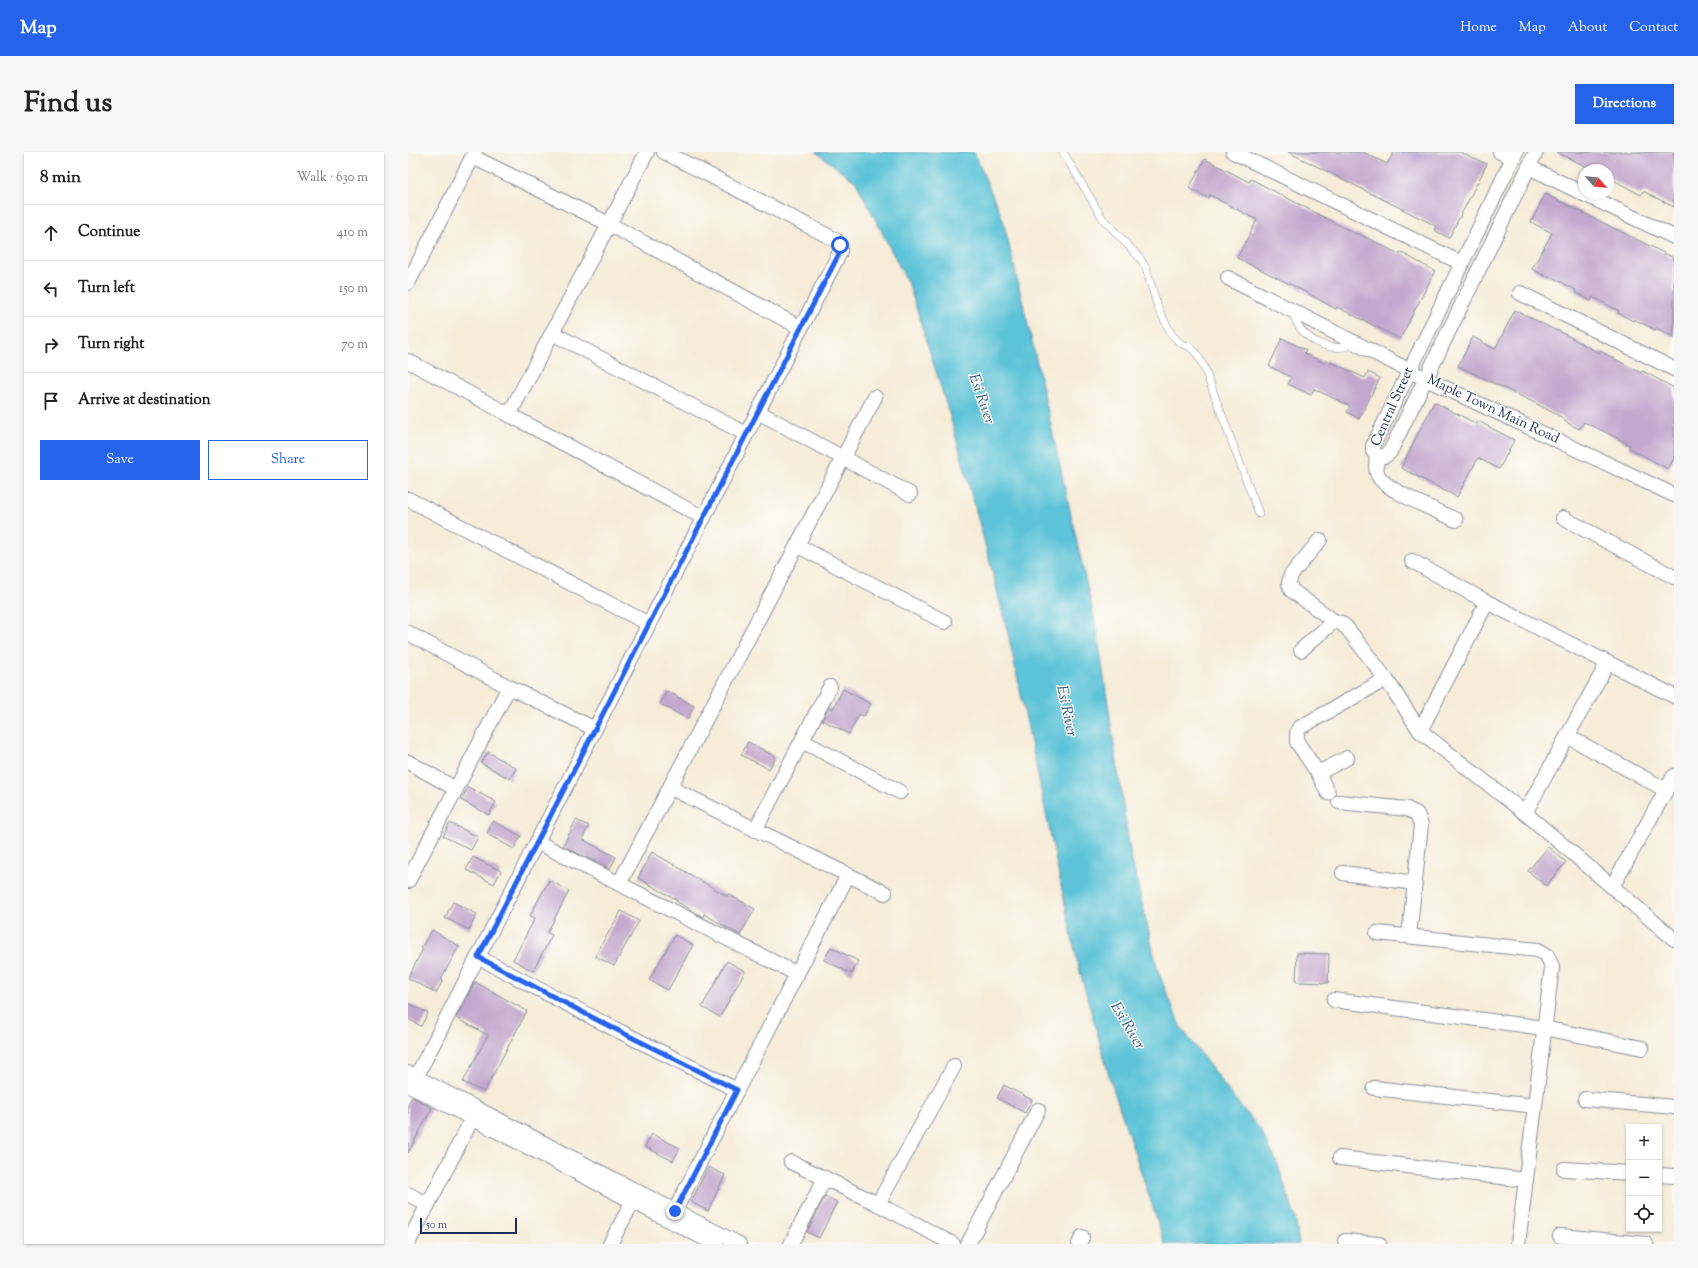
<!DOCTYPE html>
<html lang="en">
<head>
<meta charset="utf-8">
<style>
  :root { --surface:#fff; --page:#f6f6f6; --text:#222; --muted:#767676; --line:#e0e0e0; --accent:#2563eb }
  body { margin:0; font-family:"Sorts Mill Goudy",serif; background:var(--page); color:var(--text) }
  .controls { position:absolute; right:12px; bottom:12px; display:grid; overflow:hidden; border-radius:0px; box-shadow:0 1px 3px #0004 }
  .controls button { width:36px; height:36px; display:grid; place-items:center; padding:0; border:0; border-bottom:1px solid var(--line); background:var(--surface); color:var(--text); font:20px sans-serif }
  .compass { position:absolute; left:1170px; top:12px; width:36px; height:36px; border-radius:50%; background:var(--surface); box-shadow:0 1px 3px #0004; rotate:117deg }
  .scale { position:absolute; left:12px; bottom:10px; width:97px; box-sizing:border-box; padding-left:4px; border:2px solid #1b2f5e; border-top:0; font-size:11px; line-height:14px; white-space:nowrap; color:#1b2f5e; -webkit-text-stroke:3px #fdfcf7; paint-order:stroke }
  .stop { position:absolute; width:12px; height:12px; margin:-9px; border:3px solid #2563eb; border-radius:50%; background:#fff }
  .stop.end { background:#2563eb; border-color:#fff; box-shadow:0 1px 4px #0008 }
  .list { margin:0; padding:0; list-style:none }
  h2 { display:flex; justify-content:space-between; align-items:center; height:52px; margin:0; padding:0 16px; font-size:17px }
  h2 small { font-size:13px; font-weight:400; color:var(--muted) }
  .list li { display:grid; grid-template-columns:26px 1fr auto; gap:12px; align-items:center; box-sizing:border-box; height:56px; padding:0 16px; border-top:1px solid var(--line) }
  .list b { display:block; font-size:15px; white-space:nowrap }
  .list em { font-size:13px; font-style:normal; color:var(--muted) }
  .actions { display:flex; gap:8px; padding:12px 16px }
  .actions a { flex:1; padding:9px 0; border:1px solid var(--accent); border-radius:0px; text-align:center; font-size:14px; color:var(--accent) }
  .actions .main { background:var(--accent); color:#fff }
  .icon { flex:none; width:22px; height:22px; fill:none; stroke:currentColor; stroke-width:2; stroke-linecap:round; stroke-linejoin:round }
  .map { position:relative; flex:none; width:1266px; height:1092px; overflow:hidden; border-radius:0px }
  header { display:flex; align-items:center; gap:24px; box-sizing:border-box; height:56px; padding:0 20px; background:var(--accent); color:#fff }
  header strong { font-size:19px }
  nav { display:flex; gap:22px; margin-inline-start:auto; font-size:14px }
  .intro { display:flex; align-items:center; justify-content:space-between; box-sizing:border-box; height:96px; padding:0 24px }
  h1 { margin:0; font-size:28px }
  .button { padding:10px 18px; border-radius:0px; background:var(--accent); color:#fff; font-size:14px; font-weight:700 }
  main { display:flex; gap:24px; padding:0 24px }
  aside { flex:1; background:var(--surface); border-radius:0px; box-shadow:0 1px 3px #0004 }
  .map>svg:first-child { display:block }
</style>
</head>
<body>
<header>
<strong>Map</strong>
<nav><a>Home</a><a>Map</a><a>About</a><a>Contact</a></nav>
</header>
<div class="intro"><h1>Find us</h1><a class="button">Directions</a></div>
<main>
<aside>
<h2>8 min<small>Walk · 630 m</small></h2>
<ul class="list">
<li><svg class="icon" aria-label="ahead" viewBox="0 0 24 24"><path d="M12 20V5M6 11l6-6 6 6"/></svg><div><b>Continue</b></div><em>410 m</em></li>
<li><svg class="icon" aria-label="left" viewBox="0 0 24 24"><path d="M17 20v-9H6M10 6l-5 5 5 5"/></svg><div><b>Turn left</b></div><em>150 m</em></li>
<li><svg class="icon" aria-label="right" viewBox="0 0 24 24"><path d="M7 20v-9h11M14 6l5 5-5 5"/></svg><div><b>Turn right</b></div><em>70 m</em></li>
<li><svg class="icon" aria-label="arrive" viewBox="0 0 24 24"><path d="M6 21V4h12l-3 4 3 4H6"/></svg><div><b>Arrive at destination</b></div></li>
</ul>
<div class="actions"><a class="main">Save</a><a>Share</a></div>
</aside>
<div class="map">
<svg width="1266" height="1092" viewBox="0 0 1266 1092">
  <rect width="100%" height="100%" fill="#fdfcf7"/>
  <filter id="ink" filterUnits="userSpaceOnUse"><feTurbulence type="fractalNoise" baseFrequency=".025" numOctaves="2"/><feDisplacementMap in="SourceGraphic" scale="8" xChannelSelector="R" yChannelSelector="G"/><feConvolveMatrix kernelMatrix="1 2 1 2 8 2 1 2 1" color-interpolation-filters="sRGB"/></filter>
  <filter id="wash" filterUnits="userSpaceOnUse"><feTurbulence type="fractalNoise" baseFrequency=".012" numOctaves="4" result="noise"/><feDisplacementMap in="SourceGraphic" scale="16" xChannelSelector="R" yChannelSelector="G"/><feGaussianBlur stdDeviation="0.9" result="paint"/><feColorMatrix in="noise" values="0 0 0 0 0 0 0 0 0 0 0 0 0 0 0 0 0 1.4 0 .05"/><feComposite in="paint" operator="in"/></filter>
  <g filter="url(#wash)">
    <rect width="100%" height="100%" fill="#f6ecd8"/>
    <polygon fill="#5bc3d8" stroke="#3b799b" points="408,0 566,0 595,68 627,202 689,479 723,705 750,819 772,874 821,940 852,977 870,1013 887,1065 891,1092 757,1092 702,927 669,809 601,486 584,418 544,271 501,133 448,30"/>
    <g id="blocks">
      <g fill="#c2a7ce">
        <polygon points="880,0 955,0 979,12 986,0 1052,0 1079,12 1041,86 1026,78 1028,74"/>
        <polygon points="1148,0 1266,0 1266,55 1235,39 1233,43 1200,25 1200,18 1185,18"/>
        <polygon points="797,7 841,30 843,27 948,82 949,81 991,102 992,100 1027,119 992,187 929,155 928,157 888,135 829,106 849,68 802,43 800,46 781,36"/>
        <polygon points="1137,42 1266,106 1266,185 1248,176 1247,178 1226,167 1225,169 1210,161 1211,159 1185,145 1183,149 1167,140 1168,138 1142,124 1141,126 1124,117 1144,81 1123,70"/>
        <polygon points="1107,158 1149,179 1149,178 1191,201 1192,199 1233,221 1235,219 1266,236 1266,306 1260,317 1221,296 1222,293 1197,280 1176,270 1171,277 1156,269 1157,267 1127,251 1050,214 1065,185 1087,197"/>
        <polygon points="874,186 898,198 896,201 916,211 918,208 957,226 960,220 972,226 951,267 939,260 942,254 906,237 903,243 880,232 883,225 861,214"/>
        <polygon points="1026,250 1069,272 1070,269 1106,288 1091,317 1070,306 1049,345 993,316"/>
        <polygon points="435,537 463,552 456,564 451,562 441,582 414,568 421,555 425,557"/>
        <polygon points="259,539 286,554 280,567 252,552"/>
        <polygon points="340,590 368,605 361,617 333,603"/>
        <polygon points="80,600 108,616 102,627 73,611"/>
        <polygon points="60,635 88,650 81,663 53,648"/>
        <polygon points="168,668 181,674 174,687 208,705 202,717 155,694"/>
        <polygon points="85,669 113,684 106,697 79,682"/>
        <polygon points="42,671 70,685 63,698 35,684"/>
        <polygon points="1140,695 1158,710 1138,734 1120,719"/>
        <polygon points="244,700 319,744 320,742 347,757 332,783 296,762 295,765 268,749 269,748 230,726"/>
        <polygon points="65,705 93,719 86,732 58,718"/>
        <polygon points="141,728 161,739 139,781 144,783 125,819 105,808 127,766 122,764"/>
        <polygon points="45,750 69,762 61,778 37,766"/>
        <polygon points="213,759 231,769 206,814 187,804"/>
        <polygon points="24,778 51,794 33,827 35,828 28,841 0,826 15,797 13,796"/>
        <polygon points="267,783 285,793 260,838 241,828"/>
        <polygon points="423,795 450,809 444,822 416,808"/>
        <polygon points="889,801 921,802 920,831 888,830"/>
        <polygon points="319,809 337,819 312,865 294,855"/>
        <polygon points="67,830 119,859 76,940 55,930 80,883 48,866"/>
        <polygon points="0,851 20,861 13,874 0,867"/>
        <polygon points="596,933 624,948 617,961 589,946"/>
        <polygon points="4,945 24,956 0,1001 0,952"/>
        <polygon points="244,982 272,996 265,1009 237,995"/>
        <polygon points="300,1015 317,1023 300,1059 283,1050"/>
        <polygon points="417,1044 429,1050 411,1086 399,1080"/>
      </g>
    </g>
  </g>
  <g filter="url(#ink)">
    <use href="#blocks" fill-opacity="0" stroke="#888e9b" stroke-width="1"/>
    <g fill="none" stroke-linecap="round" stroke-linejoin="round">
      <g stroke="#888e9b" stroke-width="8">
        <g id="lane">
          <polyline points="655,0 695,67 732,106 738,116 750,156 764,183 772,191 782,195 789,202 796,215 851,362"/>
          <path d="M885,160C889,185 924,205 946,191"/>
        </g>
      </g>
      <g stroke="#888e9b" stroke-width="16">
        <g id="street">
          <polyline points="825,0 1053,111"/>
          <polyline points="1092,0 1105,6"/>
          <polyline points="1108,0 965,294 965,299 969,304 977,304 982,300 1128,0"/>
          <polyline points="65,5 201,72 393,176"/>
          <polyline points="1121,15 1176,42"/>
          <polyline points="1176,42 1266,85"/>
          <polyline points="820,126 1018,227 1266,343"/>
          <polyline points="0,131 67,0"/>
          <polyline points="1112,141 1266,217"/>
          <polyline points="144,181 338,282"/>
          <polyline points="0,209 296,366"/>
          <polyline points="350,260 502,342"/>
          <polyline points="101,263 239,0"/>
          <path d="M969,304C968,312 967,319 971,325C979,339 1032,360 1048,368"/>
          <polyline points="0,347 241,472"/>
          <polyline points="1155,366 1266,425"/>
          <polyline points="912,388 883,423 881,431 883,438 926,469"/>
          <polyline points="390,394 537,470"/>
          <polyline points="1004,409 1079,450"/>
          <polyline points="0,481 101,535 187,577"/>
          <polyline points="893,498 926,469 933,471 939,476 978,527 1012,579"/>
          <polyline points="1266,544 1079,450 1012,579 1117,661 1266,787"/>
          <polyline points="1159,584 1258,638"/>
          <polyline points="394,589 492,640"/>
          <polyline points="0,610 48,637"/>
          <polyline points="910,621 939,606"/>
          <polyline points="263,636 477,741"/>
          <polyline points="920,641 910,621 889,590 889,581 891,576 978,527"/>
          <polyline points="931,650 999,657 1009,662 1013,673 1001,784"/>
          <polyline points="1117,661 1199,512"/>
          <polyline points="347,678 422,535"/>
          <polyline points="129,690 389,822"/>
          <polyline points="935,721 1007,731"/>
          <polyline points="0,729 101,535"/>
          <polyline points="211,732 467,245"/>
          <polyline points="1204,735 1266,624"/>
          <polyline points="969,781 1130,798 1139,803 1144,815 1110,1092"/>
          <polyline points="70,805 195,871 329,938"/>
          <polyline points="926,848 1136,876 1234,896"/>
          <polyline points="0,921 331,1092"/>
          <polyline points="0,933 307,1092"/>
          <polyline points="3,935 432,100 432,93 428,88 256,0"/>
          <polyline points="966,936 1127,954"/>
          <polyline points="1177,947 1266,955"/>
          <polyline points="932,1006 1118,1028"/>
          <polyline points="383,1010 470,1052 545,1092"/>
          <polyline points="1156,1017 1221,1021"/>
          <polyline points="1251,1023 1266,1024"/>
          <polyline points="0,1042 20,1053"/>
          <polyline points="470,1052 546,914"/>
          <polyline points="262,1068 440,723"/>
          <polyline points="1152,1084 1238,1092"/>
          <polyline points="937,1089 971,1092"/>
          <polyline points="0,1091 64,967"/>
          <polyline points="202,1092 225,1049"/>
          <polyline points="383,1092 417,1026"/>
          <polyline points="560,1092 630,958"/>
          <polyline points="671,1092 674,1085"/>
        </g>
      </g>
      <use href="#lane" stroke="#fff" stroke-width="7"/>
      <use href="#street" stroke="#fff" stroke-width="14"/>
    </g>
  </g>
  <g fill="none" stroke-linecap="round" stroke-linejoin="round" filter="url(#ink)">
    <polyline stroke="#2563eb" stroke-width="5" points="267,1059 329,938 195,871 70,805 432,100 432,93"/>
  </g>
  <g text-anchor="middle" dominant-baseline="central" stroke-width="3" stroke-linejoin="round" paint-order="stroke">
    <g font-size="14" fill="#1b2f5e" stroke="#fdfcf7">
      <text transform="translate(985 255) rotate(-66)">Central Street</text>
      <text transform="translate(1085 258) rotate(25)">Maple Town Main Road</text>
    </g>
    <g font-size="15" font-style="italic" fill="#2e5b83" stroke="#fdfcf7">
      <text transform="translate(573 247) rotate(71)">Esi River</text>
      <text transform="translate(658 559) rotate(78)">Esi River</text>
      <text transform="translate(719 874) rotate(59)">Esi River</text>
    </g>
  </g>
</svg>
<div class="controls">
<button>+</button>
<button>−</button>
<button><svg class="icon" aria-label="locate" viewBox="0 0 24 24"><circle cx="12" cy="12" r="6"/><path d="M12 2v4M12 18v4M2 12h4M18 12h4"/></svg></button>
</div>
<svg class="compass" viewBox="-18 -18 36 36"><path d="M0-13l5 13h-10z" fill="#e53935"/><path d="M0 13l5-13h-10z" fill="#767676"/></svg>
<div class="scale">50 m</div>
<div class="stop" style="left:432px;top:93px"></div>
<div class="stop end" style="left:267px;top:1059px"></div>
</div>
</main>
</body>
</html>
